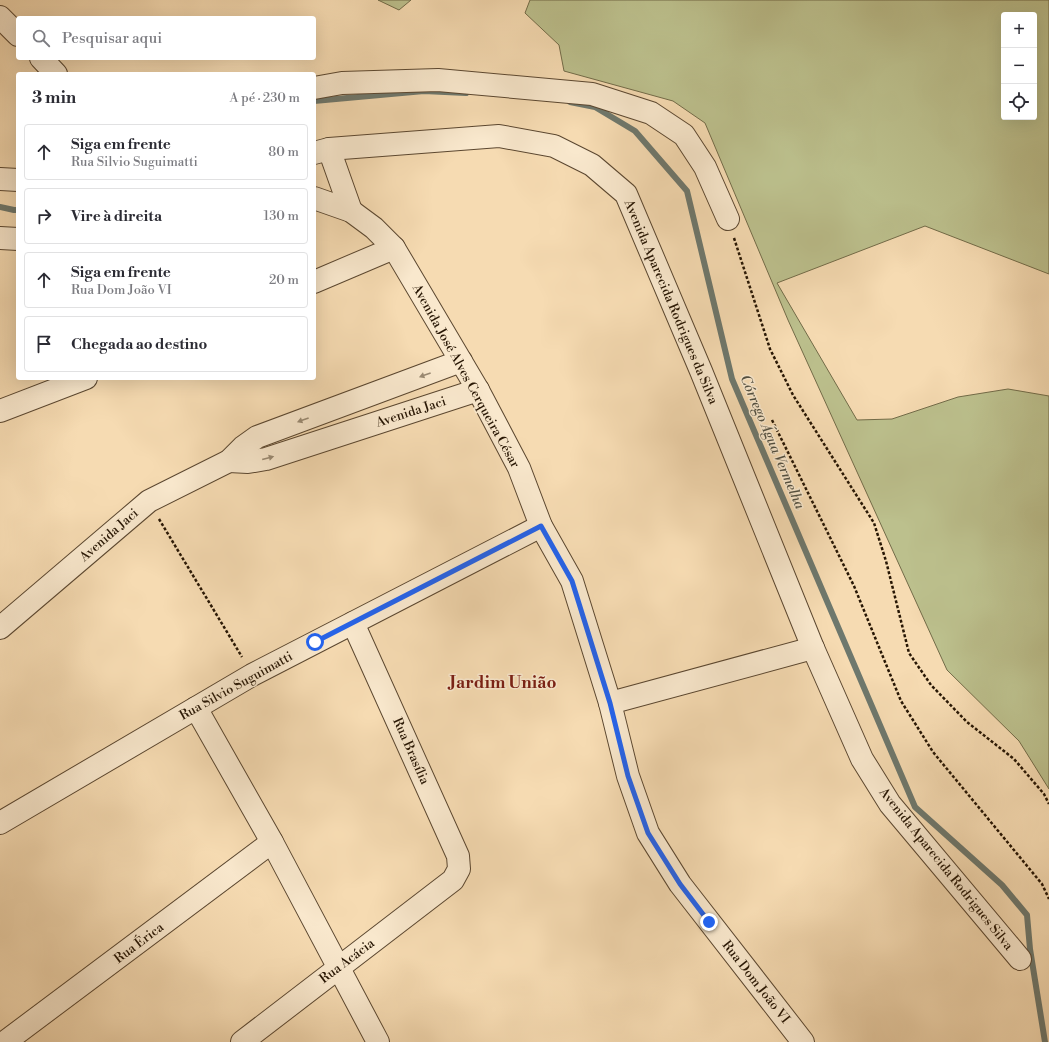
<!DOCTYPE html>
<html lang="pt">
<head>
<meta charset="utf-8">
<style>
  :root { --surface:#fff; --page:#f7f7f7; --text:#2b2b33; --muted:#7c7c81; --line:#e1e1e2 }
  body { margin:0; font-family:"Libre Bodoni",serif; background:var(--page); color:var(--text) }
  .controls { position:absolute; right:12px; top:12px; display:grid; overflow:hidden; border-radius:4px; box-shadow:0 4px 16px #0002 }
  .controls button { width:36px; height:36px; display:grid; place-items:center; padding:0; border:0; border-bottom:1px solid var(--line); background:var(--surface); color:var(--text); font:20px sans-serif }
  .stop { position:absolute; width:12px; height:12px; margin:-9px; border:3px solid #2563eb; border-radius:50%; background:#fff }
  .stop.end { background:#2563eb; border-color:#fff; box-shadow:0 1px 4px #0008 }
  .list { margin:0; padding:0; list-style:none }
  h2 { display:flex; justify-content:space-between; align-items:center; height:52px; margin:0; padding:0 16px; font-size:17px }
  h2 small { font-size:13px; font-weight:400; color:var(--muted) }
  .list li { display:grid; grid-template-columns:26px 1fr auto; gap:12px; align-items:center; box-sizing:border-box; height:56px; margin:0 8px 8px; padding:0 8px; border:1px solid var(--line); border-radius:4px }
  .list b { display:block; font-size:15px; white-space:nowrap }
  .list p { margin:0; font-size:13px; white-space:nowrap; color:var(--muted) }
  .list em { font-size:13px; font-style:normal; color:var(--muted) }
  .icon { flex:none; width:22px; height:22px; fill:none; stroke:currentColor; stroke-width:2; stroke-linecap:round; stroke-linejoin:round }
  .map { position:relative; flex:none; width:1049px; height:1042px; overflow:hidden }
  .search { position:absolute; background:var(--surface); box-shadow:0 4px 16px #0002; left:16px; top:16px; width:300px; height:44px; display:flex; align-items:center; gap:10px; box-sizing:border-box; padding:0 14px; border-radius:4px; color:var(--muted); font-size:15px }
  .panel { position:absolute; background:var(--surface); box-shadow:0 4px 16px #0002; left:16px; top:72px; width:300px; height:308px; border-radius:4px }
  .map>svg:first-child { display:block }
</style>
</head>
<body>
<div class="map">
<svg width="1049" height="1042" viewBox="0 0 1049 1042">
  <rect width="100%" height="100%" fill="#f6dbb2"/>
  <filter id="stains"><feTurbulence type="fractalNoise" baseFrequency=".005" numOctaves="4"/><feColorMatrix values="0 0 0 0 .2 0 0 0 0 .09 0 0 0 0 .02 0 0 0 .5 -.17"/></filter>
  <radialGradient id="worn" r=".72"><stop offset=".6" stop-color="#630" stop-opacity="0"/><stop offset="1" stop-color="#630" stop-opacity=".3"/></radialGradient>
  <g fill="#bcc08d" stroke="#726b48" fill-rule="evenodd">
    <polygon points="378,0 411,0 399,10"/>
    <path d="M530,0H1049V274L925,226L777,283L857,420L892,419L958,397L1008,389L1049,396V789L1019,741L947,670L788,320L705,123L673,101L564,71L559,45L525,13ZM1004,15H1034V117H1004Z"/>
  </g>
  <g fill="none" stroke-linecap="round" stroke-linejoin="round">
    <g stroke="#6e786d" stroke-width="6">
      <polyline points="314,101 424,91 466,93"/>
      <polyline points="570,102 595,107 635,131 687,191 732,379 915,807 1002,885 1027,915 1030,949 1045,1042"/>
      <polyline points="0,207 14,210 18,210"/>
    </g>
    <g stroke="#5b4730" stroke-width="24">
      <g id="minor">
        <polyline points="0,17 18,35"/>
        <polyline points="41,58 56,74"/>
        <polyline points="314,88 342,83 438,80 592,94 651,113 684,135 705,167 728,219"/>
        <polyline points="329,149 351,211"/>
        <polyline points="314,153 329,149 499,136 554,146 592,165 626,194 701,371 813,648 862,759 890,804 1020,959"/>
        <polyline points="0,179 18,180"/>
        <polyline points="314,198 351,211 374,228 394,248 478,390 519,468 541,526 572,581 610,703 628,776 648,833 680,884 803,1042"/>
        <polyline points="0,238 18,239"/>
        <polyline points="314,282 394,248"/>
        <polyline points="0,411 86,378"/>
        <polyline points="229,461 248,462 266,459 478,390"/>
        <polyline points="0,628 149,501 229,461 243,447 257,437 461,361"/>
        <polyline points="610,703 813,648"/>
        <polyline points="196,708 272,842 378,1042"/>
        <polyline points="0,823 252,675 541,526"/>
        <polyline points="5,1042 272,842"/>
        <polyline points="242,1042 453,880 459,869 458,856 353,623"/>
      </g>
    </g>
    <g stroke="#271604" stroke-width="2.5" stroke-dasharray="3 2" stroke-linecap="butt">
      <polyline points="734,238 770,349 793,395 874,523 886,561 909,653 931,685 967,722 1014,759 1044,794 1049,804"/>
      <polyline points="772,420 854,586 901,701 933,752 1042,884 1049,899"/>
      <polyline points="159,519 242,657"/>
    </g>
    <use href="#minor" stroke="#f9e8cd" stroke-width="22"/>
  </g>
  <defs><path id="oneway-solid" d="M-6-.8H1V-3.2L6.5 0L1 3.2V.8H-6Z"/></defs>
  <g fill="#9a8a73">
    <use href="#oneway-solid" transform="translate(425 375) rotate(160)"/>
    <use href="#oneway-solid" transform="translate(303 420) rotate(160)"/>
    <use href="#oneway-solid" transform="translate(268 458) rotate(-15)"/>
  </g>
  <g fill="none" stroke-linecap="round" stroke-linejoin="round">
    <polyline stroke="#2563eb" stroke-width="5" points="315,642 541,526 572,581 610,703 628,776 648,833 680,884 709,922"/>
  </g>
  <g text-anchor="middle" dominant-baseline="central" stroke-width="3" stroke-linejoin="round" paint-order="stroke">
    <g font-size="13" fill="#271604" stroke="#f9e8cd">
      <text transform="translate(671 302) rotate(67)">Avenida Aparecida Rodrigues da Silva</text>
      <text transform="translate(466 376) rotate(61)">Avenida José Alves Cerqueira César</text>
      <text transform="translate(411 412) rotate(-18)">Avenida Jaci</text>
      <text transform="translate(109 535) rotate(-41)">Avenida Jaci</text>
      <text transform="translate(236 686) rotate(-29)">Rua Silvio Suguimatti</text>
      <text transform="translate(411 751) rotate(66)">Rua Brasília</text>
      <text transform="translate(946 869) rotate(51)">Avenida Aparecida Rodrigues Silva</text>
      <text transform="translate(139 943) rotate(-37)">Rua Érica</text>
      <text transform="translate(347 961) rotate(-37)">Rua Acácia</text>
      <text transform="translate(756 982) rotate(52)">Rua Dom João VI</text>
    </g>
    <g font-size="14" font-style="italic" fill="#514f41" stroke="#f9e8cd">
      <text transform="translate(772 442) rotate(67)">Córrego Água Vermelha</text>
    </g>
    <g font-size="17" font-weight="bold" fill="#7a1f14" stroke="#f9e8cd">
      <text x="503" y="683">Jardim União</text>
    </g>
  </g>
  <rect width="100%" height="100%" filter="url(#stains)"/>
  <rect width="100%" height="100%" fill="url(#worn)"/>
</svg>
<div class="controls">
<button>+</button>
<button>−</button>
<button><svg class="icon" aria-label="locate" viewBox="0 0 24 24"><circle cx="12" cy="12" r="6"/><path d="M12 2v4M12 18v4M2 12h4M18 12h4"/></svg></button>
</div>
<div class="stop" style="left:315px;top:642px"></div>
<div class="stop end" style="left:709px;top:922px"></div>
<div class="search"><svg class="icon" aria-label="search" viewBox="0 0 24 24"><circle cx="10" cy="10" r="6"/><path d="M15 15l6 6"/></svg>Pesquisar aqui</div>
<section class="panel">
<h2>3 min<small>A pé · 230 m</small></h2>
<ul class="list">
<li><svg class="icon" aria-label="ahead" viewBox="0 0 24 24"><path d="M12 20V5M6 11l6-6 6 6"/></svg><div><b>Siga em frente</b><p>Rua Silvio Suguimatti</p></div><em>80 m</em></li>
<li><svg class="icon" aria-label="right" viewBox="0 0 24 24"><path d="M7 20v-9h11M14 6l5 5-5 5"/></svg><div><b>Vire à direita</b></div><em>130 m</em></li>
<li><svg class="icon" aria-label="ahead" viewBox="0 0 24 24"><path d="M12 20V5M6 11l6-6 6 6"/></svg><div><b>Siga em frente</b><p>Rua Dom João VI</p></div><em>20 m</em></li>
<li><svg class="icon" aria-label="arrive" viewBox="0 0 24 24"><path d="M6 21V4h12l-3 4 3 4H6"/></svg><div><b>Chegada ao destino</b></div></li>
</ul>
</section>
</div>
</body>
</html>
